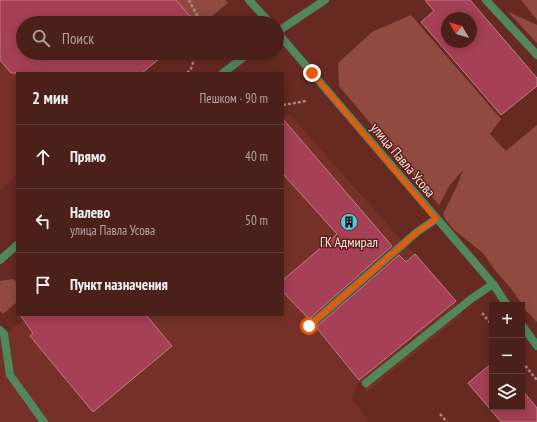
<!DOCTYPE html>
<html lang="ru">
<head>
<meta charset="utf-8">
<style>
  :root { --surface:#4c201a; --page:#532823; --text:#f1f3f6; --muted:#b2a3a2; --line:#633e39 }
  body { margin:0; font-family:"PT Sans Narrow",sans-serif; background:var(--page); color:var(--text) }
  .controls { position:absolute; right:12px; bottom:12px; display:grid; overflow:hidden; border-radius:0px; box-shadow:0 2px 10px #0003 }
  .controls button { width:36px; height:36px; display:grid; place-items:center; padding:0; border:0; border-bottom:1px solid var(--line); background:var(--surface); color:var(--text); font:20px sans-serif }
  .compass { position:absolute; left:441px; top:12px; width:36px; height:36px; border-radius:50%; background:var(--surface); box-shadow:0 2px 10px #0003; rotate:308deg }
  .stop { position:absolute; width:12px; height:12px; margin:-9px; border:3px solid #ea580c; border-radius:50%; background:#fff }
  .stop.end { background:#ea580c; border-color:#fff; box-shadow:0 1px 4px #0008 }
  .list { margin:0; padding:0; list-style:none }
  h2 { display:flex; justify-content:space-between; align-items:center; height:52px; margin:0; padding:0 16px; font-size:17px }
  h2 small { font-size:13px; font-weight:400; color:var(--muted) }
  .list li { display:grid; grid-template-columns:26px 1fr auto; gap:12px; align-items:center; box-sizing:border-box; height:64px; padding:0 16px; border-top:1px solid var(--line) }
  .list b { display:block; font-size:15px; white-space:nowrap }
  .list p { margin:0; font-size:13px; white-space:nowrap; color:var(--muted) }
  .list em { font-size:13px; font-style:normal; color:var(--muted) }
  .icon { flex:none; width:22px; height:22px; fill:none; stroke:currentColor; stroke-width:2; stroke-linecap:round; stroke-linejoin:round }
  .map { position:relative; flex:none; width:537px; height:422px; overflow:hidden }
  .search { position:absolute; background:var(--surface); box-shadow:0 2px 10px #0003; left:16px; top:16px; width:268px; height:44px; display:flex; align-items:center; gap:10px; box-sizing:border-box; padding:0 14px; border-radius:22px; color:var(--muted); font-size:15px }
  .panel { position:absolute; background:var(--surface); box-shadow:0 2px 10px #0003; left:16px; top:72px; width:268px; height:244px; border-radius:0px }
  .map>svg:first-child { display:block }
</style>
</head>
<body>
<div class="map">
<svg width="537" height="422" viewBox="0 0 537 422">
  <rect width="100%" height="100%" fill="#662a22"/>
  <g fill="#753127">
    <polygon points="0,0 176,0 196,23 23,23 23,53 166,53 142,73 17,73 17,175 0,190"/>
    <polygon points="289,114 456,301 463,314 367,392 359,381 351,398 369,422 0,422 0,338 30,315 283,315 283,117"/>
  </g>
  <g fill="#904a40">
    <polygon points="176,0 225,0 228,3 203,23 196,23"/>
    <polygon points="521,0 537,0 537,20"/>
    <polygon points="507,11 537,25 537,43"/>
    <polygon points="411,15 501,119 490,134 506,151 537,125 537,322 527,312 513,291 495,270 483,253 454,230 446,220 443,214 457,186 463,170 450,185 439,205 339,86 338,63 372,32"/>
    <polygon points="13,279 17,282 17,302 3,314 0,311 0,281"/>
  </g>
  <g fill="#a64056" stroke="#c37d87" fill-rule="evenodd">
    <polygon points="0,0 176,0 196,23 23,23 23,53 166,53 142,73 11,73 0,60"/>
    <path d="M425,0H470L537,78V86L501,115L421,22L434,11ZM447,18H471V42H447Z"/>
    <polygon points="283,119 392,246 309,319 283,292 283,280 337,234 283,174"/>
    <polygon points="415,254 456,301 359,380 316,327 399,255 406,262"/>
    <polygon points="20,315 146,315 172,346 93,412 30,336 33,333"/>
    <polygon points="492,363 492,407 522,407 522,390 537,408 537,422 501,422 468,383"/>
  </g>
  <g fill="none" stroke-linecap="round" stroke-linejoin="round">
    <g stroke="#af857f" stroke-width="2.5" stroke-dasharray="3 2" stroke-linecap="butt">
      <polyline points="189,0 201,23"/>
      <polyline points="187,73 191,69 196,53"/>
      <polyline points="283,105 306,101"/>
      <polyline points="482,313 492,325"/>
      <polyline points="522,362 537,380"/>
      <polyline points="440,414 447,422"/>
    </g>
    <g stroke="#51875d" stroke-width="8">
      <polyline points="249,0 270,23"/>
      <polyline points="486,0 537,55"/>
      <polyline points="309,326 417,232 436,219"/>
      <polyline points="0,330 4,334 10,375 44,422"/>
      <polyline points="366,383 471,299 493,284"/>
    </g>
    <g stroke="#51875d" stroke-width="8">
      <polyline points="277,32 493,284 507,305"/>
      <polyline points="277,32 325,0"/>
      <polyline points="223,73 249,53"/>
      <polyline points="0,260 17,245"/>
      <polyline points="522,325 537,346"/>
    </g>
  </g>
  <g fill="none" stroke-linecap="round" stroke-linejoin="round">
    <polyline stroke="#ea580c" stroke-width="5" points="309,326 417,232 436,219 312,73"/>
  </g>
  <defs>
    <g id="building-disc" transform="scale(0.9)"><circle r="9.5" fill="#54cadd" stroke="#5a1f18"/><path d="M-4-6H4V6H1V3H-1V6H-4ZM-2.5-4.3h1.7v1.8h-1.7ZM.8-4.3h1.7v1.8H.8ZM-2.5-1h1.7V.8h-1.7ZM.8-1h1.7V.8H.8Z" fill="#111"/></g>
  </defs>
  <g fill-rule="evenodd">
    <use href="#building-disc" x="349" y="222"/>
  </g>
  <g text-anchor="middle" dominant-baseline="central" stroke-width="3" stroke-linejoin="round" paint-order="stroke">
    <g font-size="14" fill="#fde5e1" stroke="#5a1f18">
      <text transform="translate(403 160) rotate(50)">улица Павла Усова</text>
    </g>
    <g font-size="14" fill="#fde5e1" stroke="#5a1f18">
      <text x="349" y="242">ГК Адмирал</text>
    </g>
  </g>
</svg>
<div class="controls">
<button>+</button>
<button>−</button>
<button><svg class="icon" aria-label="layers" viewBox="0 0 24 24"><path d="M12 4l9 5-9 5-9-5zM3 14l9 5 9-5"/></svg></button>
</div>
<svg class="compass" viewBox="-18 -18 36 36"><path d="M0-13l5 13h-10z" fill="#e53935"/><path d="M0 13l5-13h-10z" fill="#b2a3a2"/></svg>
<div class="stop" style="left:309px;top:326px"></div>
<div class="stop end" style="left:312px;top:73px"></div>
<div class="search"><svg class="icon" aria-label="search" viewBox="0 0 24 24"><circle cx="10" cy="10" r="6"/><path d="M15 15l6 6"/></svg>Поиск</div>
<section class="panel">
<h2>2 мин<small>Пешком · 90 m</small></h2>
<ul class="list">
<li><svg class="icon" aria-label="ahead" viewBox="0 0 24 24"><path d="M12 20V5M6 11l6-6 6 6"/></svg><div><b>Прямо</b></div><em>40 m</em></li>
<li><svg class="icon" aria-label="left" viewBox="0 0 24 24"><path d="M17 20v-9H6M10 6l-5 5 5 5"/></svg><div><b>Налево</b><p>улица Павла Усова</p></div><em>50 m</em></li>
<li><svg class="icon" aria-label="arrive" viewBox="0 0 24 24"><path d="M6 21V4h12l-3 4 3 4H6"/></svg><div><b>Пункт назначения</b></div></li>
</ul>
</section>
</div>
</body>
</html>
